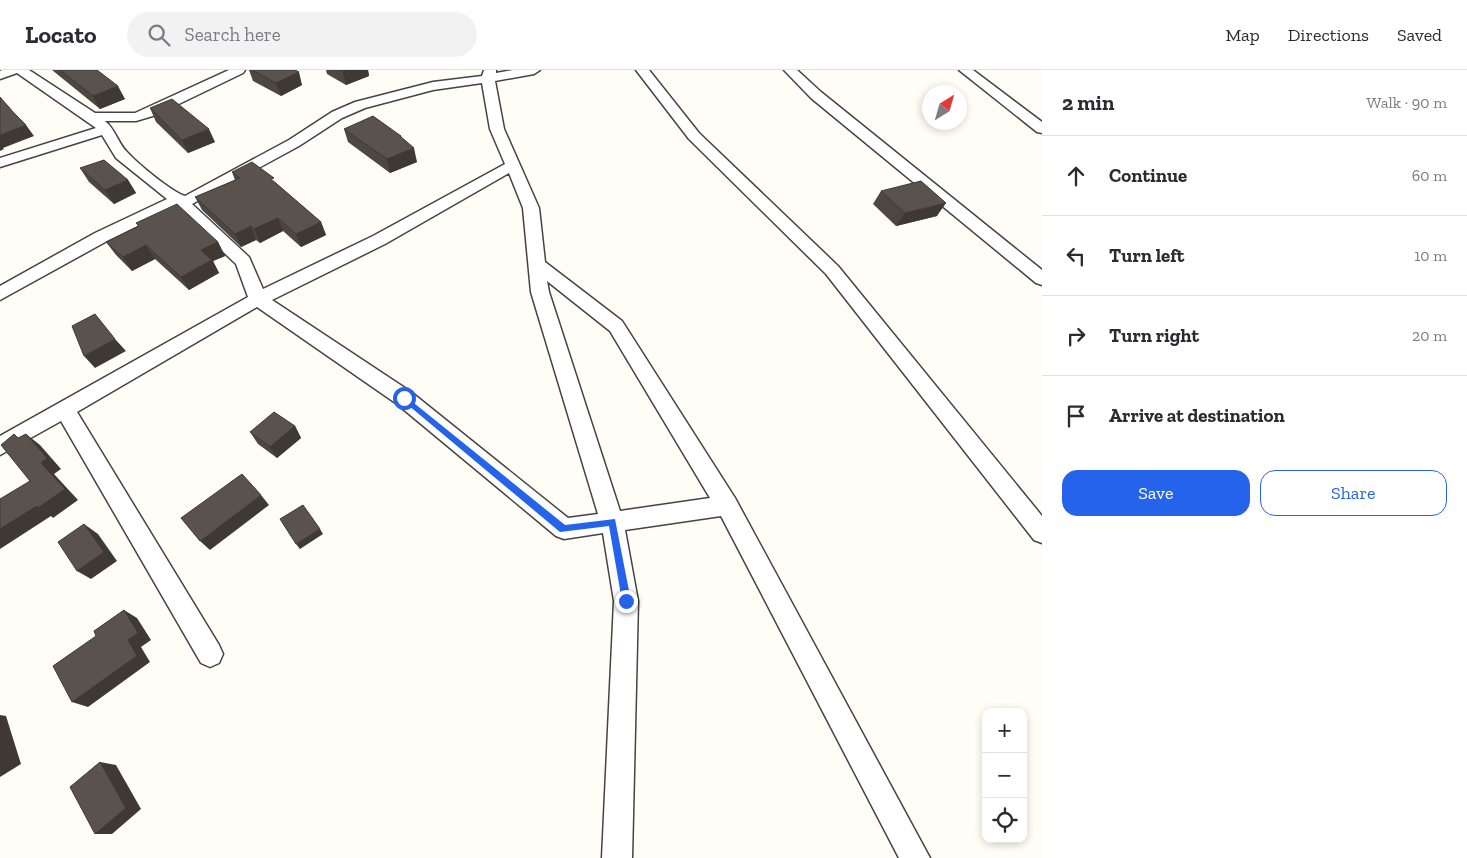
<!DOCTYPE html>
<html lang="en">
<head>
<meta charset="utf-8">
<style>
  :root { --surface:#fff; --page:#f2f2f3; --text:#2b2b33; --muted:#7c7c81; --line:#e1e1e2; --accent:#2563eb }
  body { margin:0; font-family:"Zilla Slab",serif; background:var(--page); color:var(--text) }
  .controls { position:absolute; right:15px; bottom:15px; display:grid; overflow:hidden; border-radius:10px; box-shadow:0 2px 8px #0003 }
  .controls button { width:45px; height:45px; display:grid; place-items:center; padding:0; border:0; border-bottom:1px solid var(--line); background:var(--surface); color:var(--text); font:25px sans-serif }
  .compass { position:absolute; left:922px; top:15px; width:45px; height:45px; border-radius:50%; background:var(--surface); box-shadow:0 2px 8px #0003; rotate:37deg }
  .stop { position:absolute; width:15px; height:15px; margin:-11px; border:4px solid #2563eb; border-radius:50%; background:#fff }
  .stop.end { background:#2563eb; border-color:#fff; box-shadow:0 1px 5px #0008 }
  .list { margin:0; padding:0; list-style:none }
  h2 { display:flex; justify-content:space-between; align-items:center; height:65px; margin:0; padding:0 20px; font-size:21px }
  h2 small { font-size:16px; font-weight:400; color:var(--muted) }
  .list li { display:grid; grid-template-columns:32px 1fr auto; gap:15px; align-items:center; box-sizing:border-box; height:80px; padding:0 20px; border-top:1px solid var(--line) }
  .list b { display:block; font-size:19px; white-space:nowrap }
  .list em { font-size:16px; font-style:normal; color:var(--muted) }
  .actions { display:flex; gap:10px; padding:15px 20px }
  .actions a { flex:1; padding:11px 0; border:1px solid var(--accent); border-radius:15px; text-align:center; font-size:18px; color:var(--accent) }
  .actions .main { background:var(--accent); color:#fff }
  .icon { flex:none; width:28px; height:28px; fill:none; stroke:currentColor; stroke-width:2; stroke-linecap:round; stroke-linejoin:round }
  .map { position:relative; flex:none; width:1042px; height:788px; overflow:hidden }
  header { display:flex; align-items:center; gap:30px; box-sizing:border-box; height:70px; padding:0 25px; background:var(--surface); border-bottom:1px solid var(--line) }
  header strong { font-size:24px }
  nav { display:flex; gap:28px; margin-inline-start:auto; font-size:18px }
  .search { width:350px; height:45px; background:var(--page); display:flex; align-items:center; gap:12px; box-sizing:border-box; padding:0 18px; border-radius:28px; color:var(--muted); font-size:19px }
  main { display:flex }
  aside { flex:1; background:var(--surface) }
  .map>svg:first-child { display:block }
</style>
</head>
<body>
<header>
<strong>Locato</strong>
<div class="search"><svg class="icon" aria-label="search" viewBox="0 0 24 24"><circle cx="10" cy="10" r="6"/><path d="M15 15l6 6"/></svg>Search here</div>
<nav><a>Map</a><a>Directions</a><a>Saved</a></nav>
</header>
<main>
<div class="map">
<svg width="1042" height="788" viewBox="0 0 1042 788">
  <rect width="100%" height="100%" fill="#fffdf5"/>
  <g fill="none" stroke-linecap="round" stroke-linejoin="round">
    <g stroke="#444" stroke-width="3">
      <g id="street">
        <path d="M29,0L95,43H135L229,0H245L243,3L156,45L136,51H105C116,60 118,74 128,83C138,94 172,122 185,126L289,70L332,42L355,32L433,12L482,6L484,0H496V3L513,0H540L534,4L495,11L504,59L539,138L545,192L622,251L735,428L930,788H899L721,446L625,460L638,531L632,788H602L614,531L603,463L564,469L556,466L397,334L257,237L77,342L219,575L223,584L219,593L210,597L201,593L61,351L0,385V366L248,227L236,194L176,137L107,171L0,230V216L95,163L167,129L116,88L102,65L0,97V88L96,58L17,3L0,9V1L2,0ZM482,13L490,59L505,94L373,166L263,219L249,187L192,134L299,76L342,48L365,38L433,20ZM509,103L523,138L531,222L598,444L568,448L411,322L272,230L385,174ZM547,211L610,261L710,428L620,441L549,222Z"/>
        <polygon points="636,0 649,0 699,63 838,196 1042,446 1042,473 1034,470 826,204 689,69"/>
        <polygon points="784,0 797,0 821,22 1042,200 1042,215 1036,213 811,28"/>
        <polygon points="959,0 973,0 1042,52 1042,63 1037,62"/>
      </g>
    </g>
    <use href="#street" fill="#fff" fill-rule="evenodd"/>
  </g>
  <g fill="#4d4742">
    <polygon points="52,0 97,0 125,29 100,39"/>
    <polygon points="249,0 295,0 302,15 281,26 253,11"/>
    <polygon points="326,0 368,0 369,6 346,15 327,4"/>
    <polygon points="150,38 215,72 188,83 156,52"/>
    <polygon points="344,59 401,66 402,68 417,92 390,103 348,72"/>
    <polygon points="80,98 128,110 136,123 114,134 89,112"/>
    <polygon points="232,102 276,113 321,152 326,165 301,177 283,161 260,173 256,170 241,177 202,140 195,127 235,110"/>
    <polygon points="881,121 937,146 896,156 873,134"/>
    <polygon points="136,153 218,172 225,186 213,191 219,203 189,220 155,189 132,201 116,185 106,172 138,156"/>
    <polygon points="295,356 301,368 277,388 258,374 250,362"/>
  </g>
  <g fill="#3f3936">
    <polygon points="348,0 368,0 369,6 346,15 343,2"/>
    <polygon points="299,2 302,15 281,26 276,13"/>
    <polygon points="118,16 125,29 100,39 93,26"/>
    <polygon points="26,55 34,66 3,78 4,79 0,81 0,65"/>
    <polygon points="209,59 215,72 188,83 182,70"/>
    <polygon points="414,78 417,92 390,103 387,89"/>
    <polygon points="128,110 136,123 114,134 105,120"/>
    <polygon points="946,133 937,146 896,156 905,143"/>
    <polygon points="278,148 283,161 260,173 254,159"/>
    <polygon points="321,152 326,165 301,177 296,164"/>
    <polygon points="251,156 256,170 241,177 235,164"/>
    <polygon points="218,172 225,186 213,191 219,203 189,220 181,207 201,180"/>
    <polygon points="146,175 155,189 132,201 123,187"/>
    <polygon points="115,269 126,281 95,298 84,286"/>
    <polygon points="295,356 301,368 277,388 270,377"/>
    <polygon points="26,364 40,375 61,399 54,404 78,430 53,448 51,446 0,479 0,459 41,393"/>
    <polygon points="261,425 269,435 210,480 200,471"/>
    <polygon points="84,454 98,464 117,491 91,509 77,501"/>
    <polygon points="320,459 323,464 300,479 296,474"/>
    <polygon points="124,540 137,548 151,570 141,577 150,592 88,637 72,632 128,570"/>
    <polygon points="0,645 6,646 21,694 0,707"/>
    <polygon points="100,692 116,695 141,739 112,764 95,764"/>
  </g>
  <g fill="#5a524d" stroke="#3f3936">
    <polygon points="60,0 97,0 118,16 93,26"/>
    <polygon points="252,0 295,0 299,2 276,13"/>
    <polygon points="339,0 348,0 343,2"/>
    <polygon points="0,27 14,43 26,55 0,65"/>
    <polygon points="172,29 209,59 182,70 150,38"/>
    <polygon points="373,46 401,66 400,66 414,78 387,89 344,59"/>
    <polygon points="104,90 128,110 105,120 80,98"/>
    <polygon points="252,92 274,108 271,109 321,152 296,164 278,148 254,159 251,156 235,164 195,127 240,108 232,102"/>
    <polygon points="921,111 946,133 905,143 881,121"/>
    <polygon points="177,134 218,172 201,180 212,190 181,207 146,175 123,187 106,172 139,156 136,153"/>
    <polygon points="95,244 115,269 84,286 72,256"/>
    <polygon points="274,342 295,356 270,377 250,362"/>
    <polygon points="14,364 18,368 26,364 47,388 41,393 65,419 38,438 37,436 0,459 0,429 30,411 1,375"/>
    <polygon points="242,404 261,425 200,471 181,448"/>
    <polygon points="303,435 320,459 296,474 280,449"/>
    <polygon points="84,454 104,482 77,501 58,472"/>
    <polygon points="124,540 138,563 128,570 137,586 72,632 53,596 96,566 94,561"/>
    <polygon points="100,692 126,738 95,764 70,717"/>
  </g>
  <polygon fill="#2563eb" points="404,325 565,455 615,449 631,531 630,534 623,534 622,531 609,456 560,462 402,330 400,328"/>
</svg>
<div class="controls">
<button>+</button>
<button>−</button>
<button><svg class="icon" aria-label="locate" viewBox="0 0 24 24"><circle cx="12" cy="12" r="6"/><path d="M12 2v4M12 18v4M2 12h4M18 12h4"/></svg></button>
</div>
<svg class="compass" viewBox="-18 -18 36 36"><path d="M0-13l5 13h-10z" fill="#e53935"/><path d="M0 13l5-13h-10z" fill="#7c7c81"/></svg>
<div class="stop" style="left:404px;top:328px"></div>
<div class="stop end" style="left:626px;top:531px"></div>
</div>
<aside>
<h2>2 min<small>Walk · 90 m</small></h2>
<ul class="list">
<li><svg class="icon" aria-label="ahead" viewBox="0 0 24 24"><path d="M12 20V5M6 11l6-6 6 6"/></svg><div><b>Continue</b></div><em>60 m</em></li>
<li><svg class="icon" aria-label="left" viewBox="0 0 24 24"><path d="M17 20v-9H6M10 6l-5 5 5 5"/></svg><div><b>Turn left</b></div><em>10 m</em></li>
<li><svg class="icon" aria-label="right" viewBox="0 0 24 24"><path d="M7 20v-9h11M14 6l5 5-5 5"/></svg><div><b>Turn right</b></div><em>20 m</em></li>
<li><svg class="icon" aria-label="arrive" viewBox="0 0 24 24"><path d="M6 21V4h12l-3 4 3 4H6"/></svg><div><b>Arrive at destination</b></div></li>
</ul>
<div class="actions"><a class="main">Save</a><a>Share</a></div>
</aside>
</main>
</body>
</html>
